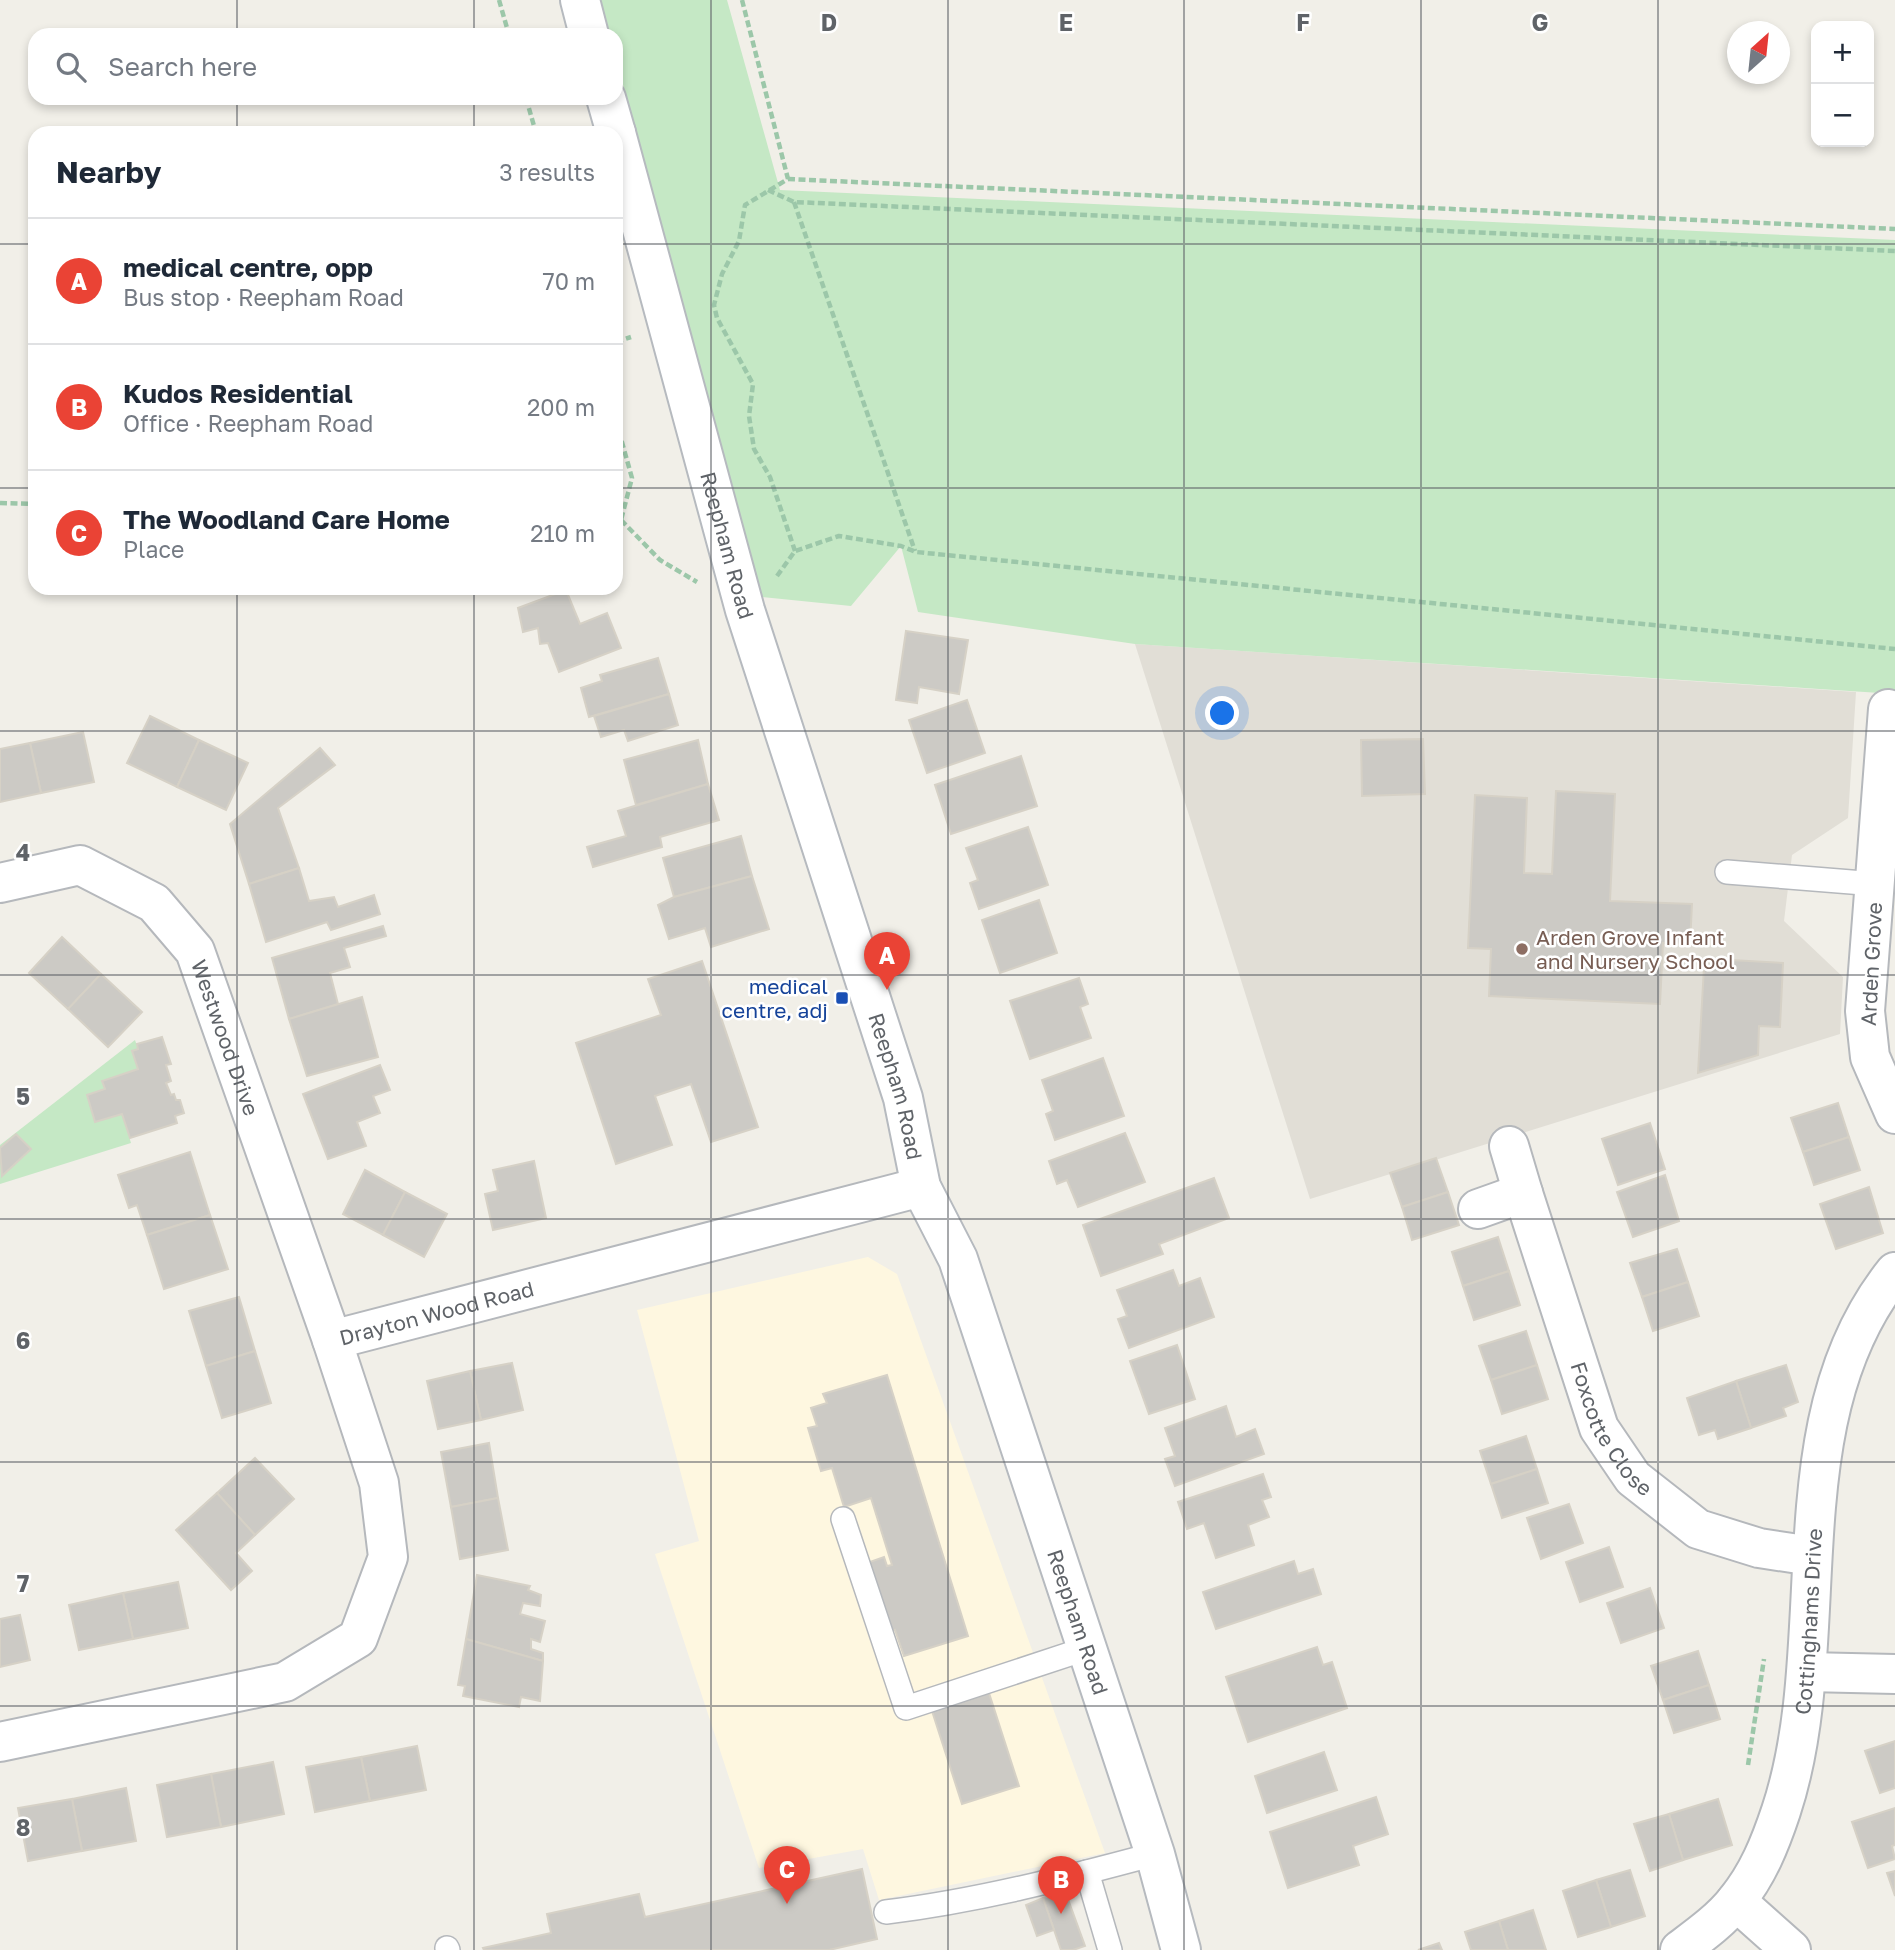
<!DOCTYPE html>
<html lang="en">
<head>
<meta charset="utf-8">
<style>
  :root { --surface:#fff; --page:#f6f6f7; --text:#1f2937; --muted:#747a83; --line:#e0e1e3; --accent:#ea4335 }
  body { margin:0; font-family:"Golos Text",sans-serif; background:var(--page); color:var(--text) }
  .controls { position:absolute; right:21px; top:21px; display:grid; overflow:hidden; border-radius:14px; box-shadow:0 4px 10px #0003 }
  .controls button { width:63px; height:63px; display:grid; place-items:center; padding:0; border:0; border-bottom:2px solid var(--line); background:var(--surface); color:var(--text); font:35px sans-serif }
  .compass { position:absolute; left:1727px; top:21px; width:63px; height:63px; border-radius:50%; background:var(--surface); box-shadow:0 4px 10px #0003; rotate:27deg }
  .you { position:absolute; left:1223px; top:714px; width:24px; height:24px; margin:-18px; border:5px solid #fff; border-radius:50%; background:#1a73e8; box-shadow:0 0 0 10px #1a73e833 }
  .badge { display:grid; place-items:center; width:46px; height:46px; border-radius:50%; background:var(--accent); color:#fff; font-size:23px; font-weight:700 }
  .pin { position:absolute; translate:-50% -58px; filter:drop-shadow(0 2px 4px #0008) }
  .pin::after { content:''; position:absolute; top:37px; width:24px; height:21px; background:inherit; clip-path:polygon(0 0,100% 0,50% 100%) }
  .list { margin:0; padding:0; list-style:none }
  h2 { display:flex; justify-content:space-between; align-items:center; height:91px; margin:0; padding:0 28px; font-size:30px }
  h2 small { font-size:23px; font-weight:400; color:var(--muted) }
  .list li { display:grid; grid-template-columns:46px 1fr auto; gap:21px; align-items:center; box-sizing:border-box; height:126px; padding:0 28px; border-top:2px solid var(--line) }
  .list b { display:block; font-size:26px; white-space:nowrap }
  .list p { margin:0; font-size:23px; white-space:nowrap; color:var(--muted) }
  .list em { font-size:23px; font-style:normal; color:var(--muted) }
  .icon { flex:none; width:38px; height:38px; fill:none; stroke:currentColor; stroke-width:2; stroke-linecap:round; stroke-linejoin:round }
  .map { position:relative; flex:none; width:1895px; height:1950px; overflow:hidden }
  .search { position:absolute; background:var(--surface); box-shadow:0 4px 10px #0003; left:28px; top:28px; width:595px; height:77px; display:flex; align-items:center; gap:18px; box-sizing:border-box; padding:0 24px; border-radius:21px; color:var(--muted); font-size:26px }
  .panel { position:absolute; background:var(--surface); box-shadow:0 4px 10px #0003; left:28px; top:126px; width:595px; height:469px; border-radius:21px }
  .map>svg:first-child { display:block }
</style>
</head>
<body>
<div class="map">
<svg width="1895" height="1950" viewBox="0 0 1895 1950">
  <rect width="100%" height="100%" fill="#f1efe8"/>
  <polygon fill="#fef7e0" points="868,1257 897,1274 1105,1853 879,1900 863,1849 759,1868 655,1554 699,1541 637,1310"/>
  <polygon fill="#e1ded6" points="1135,644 1856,692 1848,818 1792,855 1784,921 1843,977 1840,1034 1310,1199"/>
  <g fill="#c5e8c5">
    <polygon points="600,0 727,0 780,190 1895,240 1895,694 1135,644 918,612 901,546 851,606 762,597 616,59 616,35 610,35"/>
    <polygon points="135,1040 138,1049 132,1052 138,1069 103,1081 105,1089 87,1095 95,1122 122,1114 131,1143 0,1184 0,1145"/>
  </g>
  <g fill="#cccac5" stroke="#d6d1c6" stroke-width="2">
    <polygon points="566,590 580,624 607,613 621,648 559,672 548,643 540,644 538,628 523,632 518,608"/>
    <polygon points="906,631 968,640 959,694 919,687 917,703 896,700"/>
    <polygon points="658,658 669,694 589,717 581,688 602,681 600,675"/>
    <polygon points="669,694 678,725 628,741 624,730 601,737 594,716"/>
    <polygon points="967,700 985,753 927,773 909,720"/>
    <polygon points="150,716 199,740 177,787 127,763"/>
    <polygon points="83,732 94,782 41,793 30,743"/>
    <polygon points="1423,739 1425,794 1362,796 1361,740"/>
    <polygon points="199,740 248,763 226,810 177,787"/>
    <polygon points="698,740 708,784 636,805 624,760"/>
    <polygon points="30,743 41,793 0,802 0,749"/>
    <polygon points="320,748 335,765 278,808 299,868 249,884 230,824"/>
    <polygon points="1021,756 1037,806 951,834 935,785"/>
    <polygon points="708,784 719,820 660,837 662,847 593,867 587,847 626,836 618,811"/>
    <polygon points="1556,791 1615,794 1610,901 1692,904 1690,944 1663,943 1660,1004 1489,996 1491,949 1468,948 1475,795 1527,798 1524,873 1552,874"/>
    <polygon points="1028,827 1048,885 979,909 970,883 978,880 966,848"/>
    <polygon points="741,836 752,876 674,897 663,858"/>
    <polygon points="299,868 309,901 334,897 338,907 374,895 380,914 331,930 327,922 266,942 249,884"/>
    <polygon points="752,876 769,929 711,947 705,928 669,939 658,905 674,897"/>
    <polygon points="1039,900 1057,953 1000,973 982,920"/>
    <polygon points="383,926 386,936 344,948 350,967 330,973 338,1004 289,1019 272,958"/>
    <polygon points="62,937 101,974 68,1009 29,973"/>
    <polygon points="1713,959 1783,963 1780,1027 1759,1026 1758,1055 1698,1073 1704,967 1712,968"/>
    <polygon points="702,961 758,1127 711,1142 691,1084 655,1096 672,1145 616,1164 576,1043 661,1015 648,979"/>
    <polygon points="101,974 142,1012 108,1047 68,1009"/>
    <polygon points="1079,978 1088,1004 1080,1007 1091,1038 1030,1059 1010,1001"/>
    <polygon points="362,997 378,1057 307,1076 289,1019"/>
    <polygon points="162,1037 171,1064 166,1065 171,1081 166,1083 171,1095 174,1094 176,1100 180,1100 184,1113 175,1116 177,1123 130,1138 122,1114 95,1122 87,1095 105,1089 102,1081 138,1069 132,1051 138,1049 137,1044"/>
    <polygon points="1103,1058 1124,1116 1055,1140 1046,1114 1053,1111 1042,1080"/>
    <polygon points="380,1065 390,1090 373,1096 380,1113 357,1122 366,1146 328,1159 303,1094"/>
    <polygon points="1838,1103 1849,1137 1803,1152 1791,1118"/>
    <polygon points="1650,1123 1665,1169 1618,1185 1602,1139"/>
    <polygon points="1125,1133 1145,1182 1078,1207 1067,1180 1057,1184 1049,1161"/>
    <polygon points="16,1134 31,1149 2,1176 0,1148"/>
    <polygon points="1849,1137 1860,1170 1814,1185 1803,1152"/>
    <polygon points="190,1152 210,1215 147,1235 137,1205 129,1208 118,1175"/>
    <polygon points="1436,1158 1448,1192 1402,1207 1390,1173"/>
    <polygon points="534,1161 546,1218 493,1230 485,1194 498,1191 493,1170"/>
    <polygon points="365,1170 405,1192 383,1235 343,1214"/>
    <polygon points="1665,1175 1679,1221 1633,1237 1617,1192"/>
    <polygon points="1214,1178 1229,1218 1159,1244 1163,1254 1101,1276 1083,1225"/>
    <polygon points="1869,1187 1883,1233 1836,1249 1820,1204"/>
    <polygon points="405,1192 447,1214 424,1257 383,1235"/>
    <polygon points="1448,1192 1459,1225 1412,1240 1402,1207"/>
    <polygon points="210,1215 228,1269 164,1289 147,1235"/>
    <polygon points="1498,1237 1509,1271 1463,1286 1452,1252"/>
    <polygon points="1677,1249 1688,1282 1642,1297 1630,1263"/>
    <polygon points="1173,1270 1179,1286 1200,1278 1214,1317 1129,1348 1118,1319 1127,1316 1117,1290"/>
    <polygon points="1509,1271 1520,1305 1474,1320 1463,1286"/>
    <polygon points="1688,1282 1699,1316 1653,1331 1642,1297"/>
    <polygon points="239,1297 255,1351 206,1366 189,1311"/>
    <polygon points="1526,1331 1537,1365 1491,1380 1479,1346"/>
    <polygon points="1177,1345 1195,1399 1149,1414 1130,1361"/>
    <polygon points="255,1351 271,1403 222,1418 206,1366"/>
    <polygon points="512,1363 523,1410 481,1420 470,1371"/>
    <polygon points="1537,1365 1548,1399 1502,1414 1491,1380"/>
    <polygon points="1786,1365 1798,1402 1783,1408 1786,1416 1751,1428 1736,1381"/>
    <polygon points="470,1371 481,1420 438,1429 427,1381"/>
    <polygon points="887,1375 968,1636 904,1656 895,1630 886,1632 864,1564 884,1557 887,1566 892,1565 871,1498 844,1507 832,1468 821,1471 808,1428 817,1426 811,1408 827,1403 823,1394"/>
    <polygon points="1736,1381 1751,1428 1718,1439 1715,1430 1699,1435 1687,1398"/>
    <polygon points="1226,1406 1236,1437 1255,1429 1264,1454 1175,1486 1165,1459 1175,1456 1165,1428"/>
    <polygon points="1526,1436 1537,1469 1491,1484 1480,1451"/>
    <polygon points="489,1443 498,1498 451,1507 441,1452"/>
    <polygon points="255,1458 294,1499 255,1535 217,1493"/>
    <polygon points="1537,1469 1548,1503 1502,1518 1491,1484"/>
    <polygon points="1263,1474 1271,1497 1262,1500 1269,1517 1248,1525 1254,1545 1216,1558 1204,1523 1187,1529 1178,1502"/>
    <polygon points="217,1493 255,1535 236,1553 252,1571 231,1590 176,1530"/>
    <polygon points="498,1498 508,1550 460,1559 451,1507"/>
    <polygon points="1569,1504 1583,1543 1541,1559 1527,1518"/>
    <polygon points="1609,1547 1623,1587 1580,1602 1566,1562"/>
    <polygon points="1294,1561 1298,1574 1313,1569 1321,1594 1216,1629 1203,1592"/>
    <polygon points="477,1575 530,1586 528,1590 541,1595 540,1606 523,1603 520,1614 545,1621 540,1642 531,1639 531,1649 543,1653 543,1661 466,1639"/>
    <polygon points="178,1582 188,1628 133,1639 123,1593"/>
    <polygon points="1650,1588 1664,1628 1621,1643 1607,1603"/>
    <polygon points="123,1593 133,1639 79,1650 69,1605"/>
    <polygon points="20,1615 30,1660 0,1667 0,1619"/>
    <polygon points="466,1639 543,1661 540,1701 521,1697 519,1707 463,1696 465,1686 458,1685"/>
    <polygon points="1317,1647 1323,1665 1332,1662 1347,1708 1248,1742 1226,1677"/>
    <polygon points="1698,1651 1709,1685 1663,1700 1651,1666"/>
    <polygon points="1709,1685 1720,1719 1674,1733 1663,1700"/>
    <polygon points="989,1693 1019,1786 962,1804 932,1711"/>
    <polygon points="1895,1741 1895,1788 1880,1793 1865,1751"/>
    <polygon points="417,1746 426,1790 370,1801 361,1757"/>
    <polygon points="1324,1752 1337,1790 1267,1813 1255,1776"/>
    <polygon points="361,1757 370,1801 315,1812 306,1767"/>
    <polygon points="273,1762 284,1814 221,1827 211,1774"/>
    <polygon points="211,1774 221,1827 167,1837 157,1785"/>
    <polygon points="126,1788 136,1841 82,1851 72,1799"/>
    <polygon points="1376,1797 1388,1834 1353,1846 1359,1865 1288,1888 1270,1832"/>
    <polygon points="72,1799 82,1851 28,1861 18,1808"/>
    <polygon points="1718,1799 1732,1845 1683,1860 1669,1814"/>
    <polygon points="1895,1808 1895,1845 1892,1846 1895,1859 1868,1868 1852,1822"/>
    <polygon points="1669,1814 1683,1860 1650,1871 1634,1824"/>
    <polygon points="862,1869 877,1939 829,1950 484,1950 483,1948 551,1933 547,1914 639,1894 645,1917"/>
    <polygon points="1630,1870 1645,1916 1611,1927 1596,1880"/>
    <polygon points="1895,1871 1895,1896 1887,1873"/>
    <polygon points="1596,1880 1611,1927 1578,1937 1563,1891"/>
    <polygon points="1065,1891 1085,1946 1073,1950 1061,1950 1043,1898"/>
    <polygon points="1043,1898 1054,1930 1037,1936 1026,1905"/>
    <polygon points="1533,1910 1546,1950 1508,1950 1499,1921"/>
    <polygon points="1499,1921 1508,1950 1471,1950 1465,1932"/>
    <polygon points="1439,1943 1442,1950 1418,1950"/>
  </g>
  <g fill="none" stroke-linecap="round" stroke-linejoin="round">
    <g stroke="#b5b8bc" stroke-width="26">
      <g id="lane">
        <polyline points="1727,872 1876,884"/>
        <polyline points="843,1519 906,1708 1088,1648"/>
        <polyline points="1087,1872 1110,1950"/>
        <path d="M886,1912C977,1901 1066,1878 1155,1854"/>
        <polyline points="447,1948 448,1950"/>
      </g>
    </g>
    <g stroke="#b5b8bc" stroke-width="42">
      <g id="street">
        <polyline points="1888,709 1865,1011 1870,1057 1895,1114"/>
        <path id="s1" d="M0,883L80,865L154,903L195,951L332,1340"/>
        <polyline points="1509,1146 1523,1193"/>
        <path id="s2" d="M1478,1209L1523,1193L1599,1428L1633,1478L1698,1529L1759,1548L1812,1556"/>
        <polyline points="1807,1672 1895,1674"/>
        <path id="s3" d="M0,1742L285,1682L358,1638L388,1557L379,1483L332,1340L921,1187"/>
        <polyline points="1736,1901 1791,1950"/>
        <path id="s4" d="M1680,1950C1700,1935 1721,1920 1736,1901C1758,1874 1770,1844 1781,1811C1838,1639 1774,1422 1895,1272"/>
      </g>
    </g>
    <g stroke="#b6babf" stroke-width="42">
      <g id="secondary">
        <polyline points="580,0 589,35"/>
        <polyline points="606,98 616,133"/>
        <path id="s5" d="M616,133L745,610L903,1098L921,1187L958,1259L1155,1854L1181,1950"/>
      </g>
    </g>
    <g stroke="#9cc7a9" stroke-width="4.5" stroke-dasharray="7 3.5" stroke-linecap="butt">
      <polyline points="499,0 509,35"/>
      <polyline points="742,0 788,179 745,205 739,241 722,274 714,305 717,318 753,384 749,416 754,449 770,477 795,551"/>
      <polyline points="526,98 536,133"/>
      <polyline points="788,179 1895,229"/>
      <polyline points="768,190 794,202 1895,251"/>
      <polyline points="794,202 915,551"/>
      <polyline points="616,342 631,337"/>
      <polyline points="616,421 632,478 621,520 616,522"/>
      <polyline points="0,503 35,504"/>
      <polyline points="621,520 660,560 697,582"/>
      <polyline points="777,576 795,551 839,536 901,546 916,552 1895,649"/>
      <polyline points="1748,1765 1764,1659"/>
    </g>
    <use href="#lane" stroke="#fff" stroke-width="23"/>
    <use href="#street" stroke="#fff" stroke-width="38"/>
    <use href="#secondary" stroke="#fff" stroke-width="38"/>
  </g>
  <path fill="none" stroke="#5f6368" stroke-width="2" stroke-opacity="0.55" d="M237,0V35M474,0V35M711,0V1950M948,0V1950M1184,0V1950M1421,0V1950M1658,0V1950M237,98V133M474,98V133M0,244H35M616,244H1895M0,488H35M616,488H1895M237,588V1950M474,588V1950M0,731H1895M0,975H1895M0,1219H1895M0,1462H1895M0,1706H1895"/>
  <circle fill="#8d6e63" stroke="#fff" stroke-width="2.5" cx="1522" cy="949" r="7"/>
  <rect fill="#1a4fb4" stroke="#fff" stroke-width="2.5" x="835" y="991" width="14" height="14" rx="3.5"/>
  <g text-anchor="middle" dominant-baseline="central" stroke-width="5" stroke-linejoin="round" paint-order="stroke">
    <g font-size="21" fill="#5f6368" stroke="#fff">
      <text stroke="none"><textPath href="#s5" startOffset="427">Reepham Road</textPath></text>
      <text transform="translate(1871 964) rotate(-87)">Arden Grove</text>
      <text stroke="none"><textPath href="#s1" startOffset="320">Westwood Drive</textPath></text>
      <text stroke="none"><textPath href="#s5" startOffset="994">Reepham Road</textPath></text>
      <text stroke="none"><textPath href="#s3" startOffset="796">Drayton Wood Road</textPath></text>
      <text stroke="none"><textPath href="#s2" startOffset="301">Foxcotte Close</textPath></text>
      <text stroke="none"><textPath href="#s5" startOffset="1561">Reepham Road</textPath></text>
      <text stroke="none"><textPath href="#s4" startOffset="368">Cottinghams Drive</textPath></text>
    </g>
    <g font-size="21" fill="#785e54" stroke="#fff" text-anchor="start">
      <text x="1536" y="937">Arden Grove Infant<tspan x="1536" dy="24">and Nursery School</tspan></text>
    </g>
    <g font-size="21" fill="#164399" stroke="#fff" text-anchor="end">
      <text x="828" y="986">medical<tspan x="828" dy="24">centre, adj</tspan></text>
    </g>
  </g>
  <g font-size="23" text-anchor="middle" font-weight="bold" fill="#5f6368" stroke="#fff" stroke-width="5" stroke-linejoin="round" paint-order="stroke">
    <text x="829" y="31">D</text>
    <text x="1066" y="31">E</text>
    <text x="1303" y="31">F</text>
    <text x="1540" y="31">G</text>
    <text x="23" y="861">4</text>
    <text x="23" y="1105">5</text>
    <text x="23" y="1349">6</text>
    <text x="23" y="1592">7</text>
    <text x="23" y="1836">8</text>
  </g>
</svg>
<div class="controls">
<button>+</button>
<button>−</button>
</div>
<svg class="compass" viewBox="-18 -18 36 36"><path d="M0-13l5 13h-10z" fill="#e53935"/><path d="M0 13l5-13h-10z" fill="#747a83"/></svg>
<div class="you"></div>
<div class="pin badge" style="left:887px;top:990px">A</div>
<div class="pin badge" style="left:1061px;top:1914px">B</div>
<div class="pin badge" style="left:787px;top:1904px">C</div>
<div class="search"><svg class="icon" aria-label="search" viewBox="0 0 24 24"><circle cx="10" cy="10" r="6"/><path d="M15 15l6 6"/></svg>Search here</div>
<section class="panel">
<h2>Nearby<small>3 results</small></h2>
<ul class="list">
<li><span class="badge">A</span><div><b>medical centre, opp</b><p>Bus stop · Reepham Road</p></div><em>70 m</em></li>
<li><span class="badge">B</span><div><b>Kudos Residential</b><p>Office · Reepham Road</p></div><em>200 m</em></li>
<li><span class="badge">C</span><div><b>The Woodland Care Home</b><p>Place</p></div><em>210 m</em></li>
</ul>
</section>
</div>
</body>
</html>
